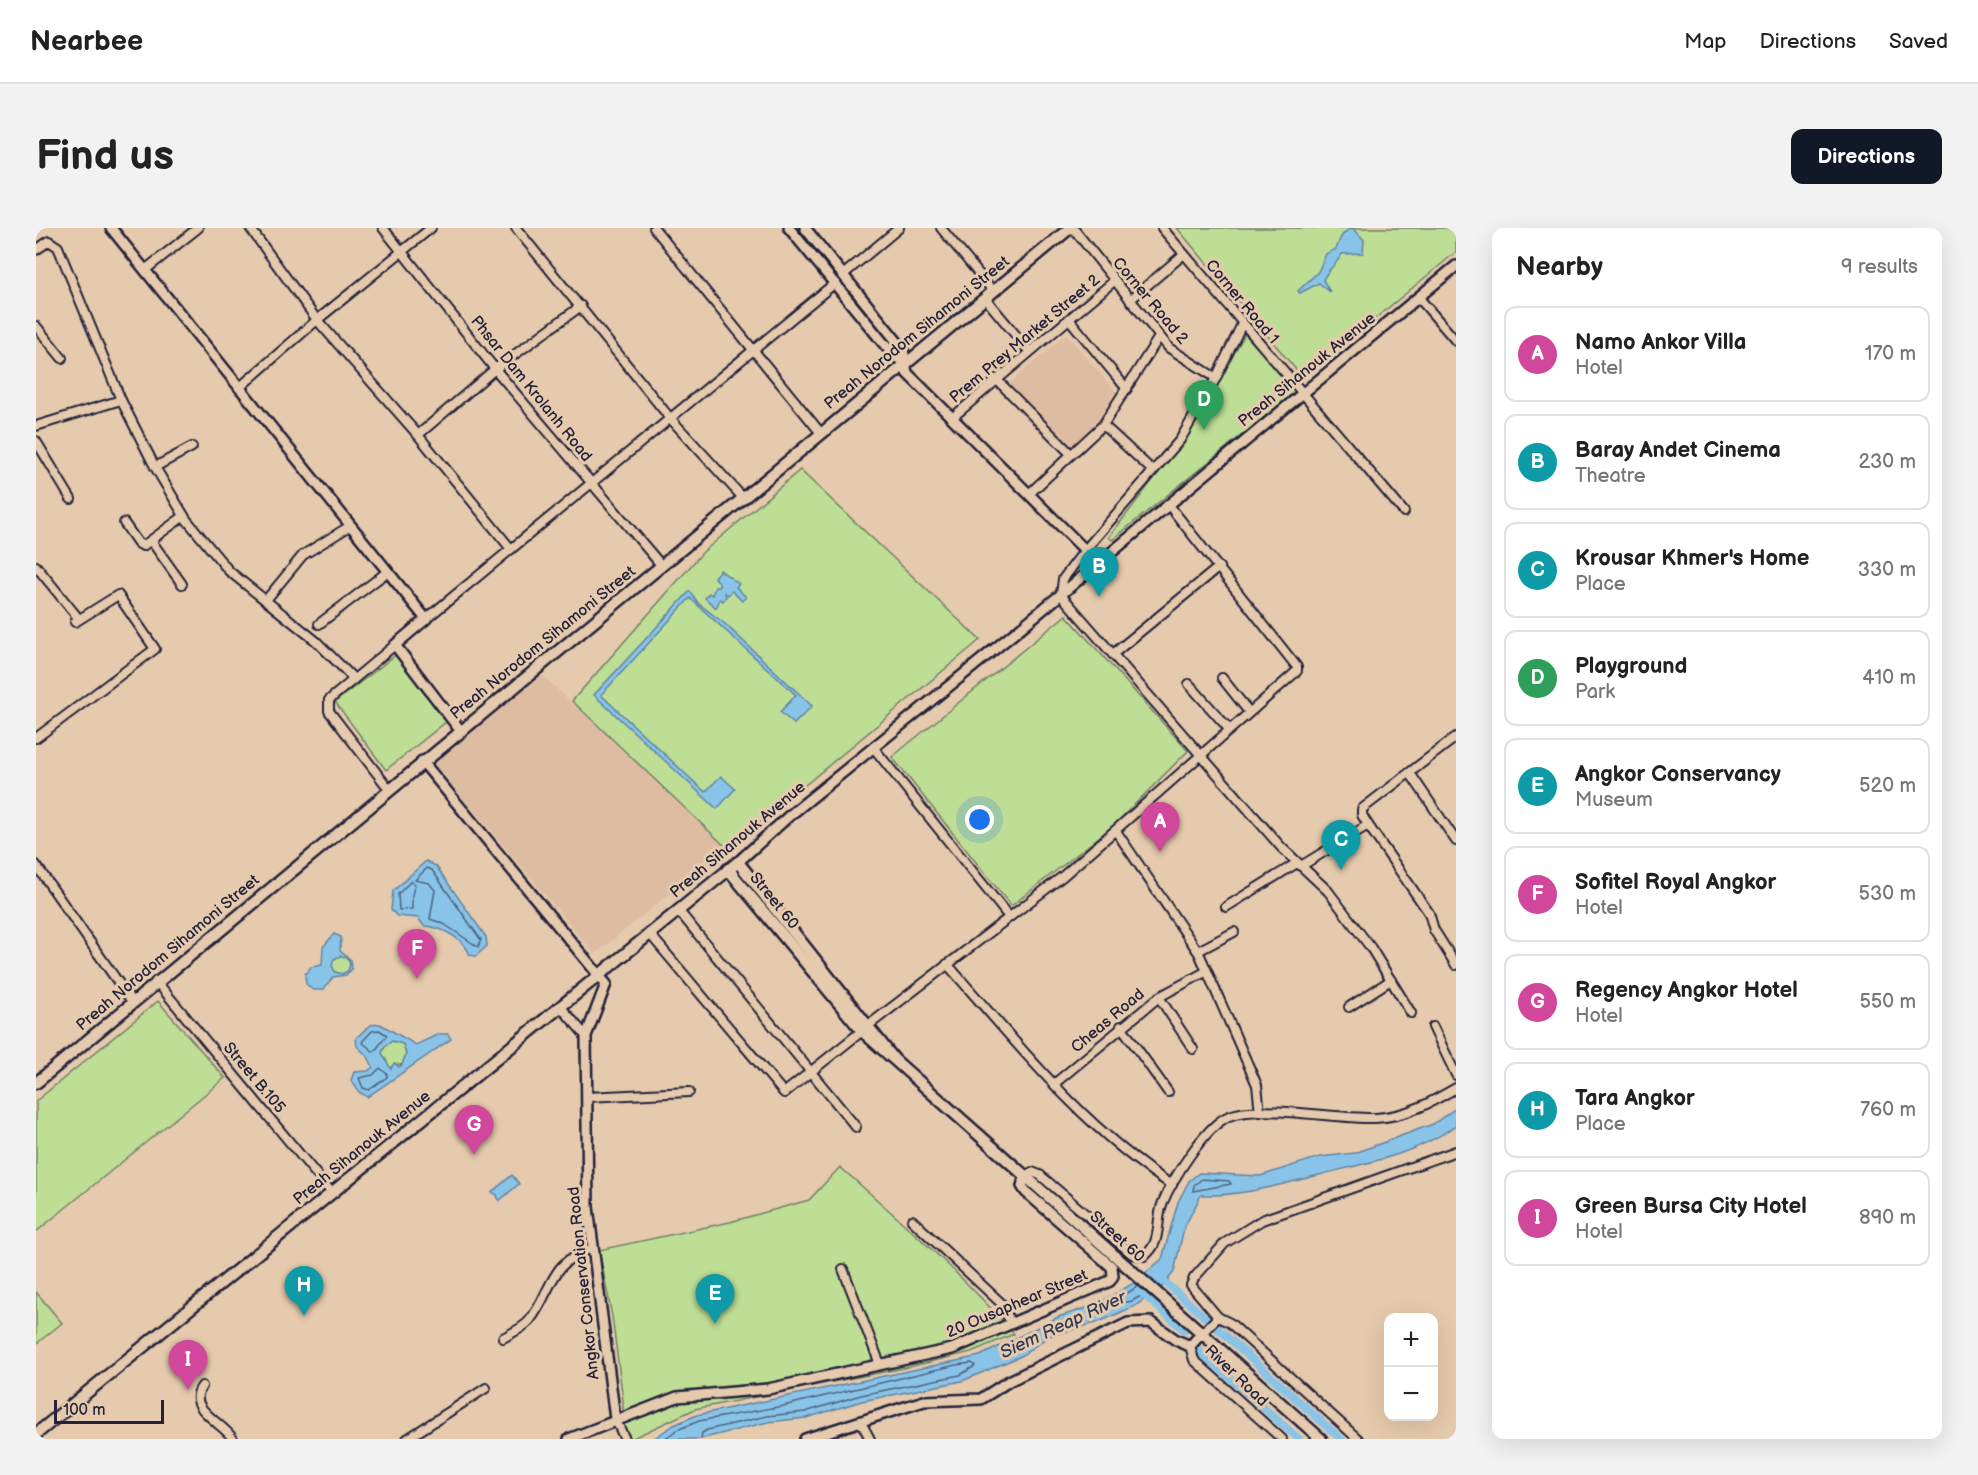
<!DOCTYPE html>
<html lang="en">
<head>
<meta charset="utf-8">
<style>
  :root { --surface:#fff; --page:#f2f2f2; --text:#222; --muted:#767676; --line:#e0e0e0; --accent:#111827 }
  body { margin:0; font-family:"Balsamiq Sans",sans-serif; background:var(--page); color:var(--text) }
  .controls { position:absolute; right:18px; bottom:18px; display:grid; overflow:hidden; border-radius:12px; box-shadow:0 6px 24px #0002 }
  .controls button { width:54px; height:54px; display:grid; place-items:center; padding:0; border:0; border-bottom:2px solid var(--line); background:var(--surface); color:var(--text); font:30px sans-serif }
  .scale { position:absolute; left:18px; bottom:15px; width:110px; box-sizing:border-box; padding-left:6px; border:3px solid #22223b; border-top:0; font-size:16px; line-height:21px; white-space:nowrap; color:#22223b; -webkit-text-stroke:4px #e6caad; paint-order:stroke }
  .you { position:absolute; left:944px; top:592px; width:21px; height:21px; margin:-15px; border:4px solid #fff; border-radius:50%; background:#1a73e8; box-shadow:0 0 0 9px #1a73e833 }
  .badge { display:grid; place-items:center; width:39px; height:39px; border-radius:50%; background:var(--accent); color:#fff; font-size:20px; font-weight:700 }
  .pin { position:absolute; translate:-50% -50px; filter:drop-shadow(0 2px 3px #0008) }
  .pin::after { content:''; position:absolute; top:32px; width:21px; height:18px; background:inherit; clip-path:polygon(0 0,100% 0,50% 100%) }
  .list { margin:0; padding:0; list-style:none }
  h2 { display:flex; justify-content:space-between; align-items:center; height:78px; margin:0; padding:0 24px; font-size:26px }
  h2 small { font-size:20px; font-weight:400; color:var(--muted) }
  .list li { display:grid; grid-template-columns:39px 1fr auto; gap:18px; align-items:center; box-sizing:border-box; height:96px; margin:0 12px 12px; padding:0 12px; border:2px solid var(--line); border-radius:12px }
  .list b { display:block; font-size:22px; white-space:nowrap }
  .list p { margin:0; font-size:20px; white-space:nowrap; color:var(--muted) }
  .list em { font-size:20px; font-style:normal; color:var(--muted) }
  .map { position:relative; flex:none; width:1420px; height:1211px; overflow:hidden; border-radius:12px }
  header { display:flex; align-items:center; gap:36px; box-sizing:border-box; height:84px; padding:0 30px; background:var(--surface); border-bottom:2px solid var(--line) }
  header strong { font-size:28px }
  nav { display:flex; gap:33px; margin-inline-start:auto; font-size:21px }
  .intro { display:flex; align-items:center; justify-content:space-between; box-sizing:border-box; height:144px; padding:0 36px }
  h1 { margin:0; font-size:42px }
  .button { padding:15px 27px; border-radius:12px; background:var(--accent); color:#fff; font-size:21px; font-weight:700 }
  main { display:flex; gap:36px; padding:0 36px }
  aside { flex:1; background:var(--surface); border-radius:12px; box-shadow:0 6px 24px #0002 }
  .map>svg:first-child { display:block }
</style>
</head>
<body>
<header>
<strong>Nearbee</strong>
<nav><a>Map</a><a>Directions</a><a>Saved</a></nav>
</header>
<div class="intro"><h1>Find us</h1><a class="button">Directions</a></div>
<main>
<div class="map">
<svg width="1420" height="1211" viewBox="0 0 1420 1211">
  <rect width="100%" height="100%" fill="#e6caad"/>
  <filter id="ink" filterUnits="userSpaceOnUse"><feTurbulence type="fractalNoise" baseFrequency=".0167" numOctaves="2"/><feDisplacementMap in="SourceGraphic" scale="12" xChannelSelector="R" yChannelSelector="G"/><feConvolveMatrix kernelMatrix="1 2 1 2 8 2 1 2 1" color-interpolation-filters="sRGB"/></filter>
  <g filter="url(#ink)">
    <g fill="#ddbca2">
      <polygon points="1030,106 1082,166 1064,191 1033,220 974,155"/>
      <polygon points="506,447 690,620 559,726 398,536"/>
    </g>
    <g fill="#bedd95" stroke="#708068" stroke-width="1.5">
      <polygon points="1141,0 1420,0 1420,24 1267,150"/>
      <polygon points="1209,106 1259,164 1076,312 1073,309 1123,244 1170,176"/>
      <polygon points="764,242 944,412 692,621 536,473 667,324"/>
      <polygon points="1030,387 1152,523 1077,598 975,678 856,529"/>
      <polygon points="361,426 411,493 350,542 299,474"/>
      <circle cx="305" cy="737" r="9"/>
      <polygon points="122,773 189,850 0,1004 0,873"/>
      <polygon points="356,813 367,816 370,826 366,837 359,836 354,841 346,825 349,818"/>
      <path d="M804,939C864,992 925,1045 978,1106L935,1124L873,1139L659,1181L595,1211L587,1198V1172L576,1088L563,1022L694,994L773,972Z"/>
      <polygon points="0,1064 26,1095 0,1116"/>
    </g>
    <g fill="#89c4e8" stroke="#6083a3" stroke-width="1.5" fill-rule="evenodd">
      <path d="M1317,0L1328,12L1327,25L1306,26C1300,37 1292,41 1287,52L1294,64L1283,55L1264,65L1262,63L1282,44L1290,26L1300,21C1305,10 1305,4 1317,0Z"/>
      <polygon points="684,342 703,356 700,359 710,369 706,373 696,363 692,367 689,365 690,369 687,373 684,371 680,380 669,370 673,365 676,367 679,359 683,359 683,354 678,349"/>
      <polygon points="654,363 662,375 689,396 776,478 758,496 744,484 760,467 654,370 565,467 669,564 685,548 699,561 681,581 558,467"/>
      <path d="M390,633L400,638L450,709L451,718L440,728L434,727C428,710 405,699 388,698L382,690L361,688L355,682L357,663Z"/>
      <path d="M298,706L305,709L304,723L315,732L316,741L310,747L297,749L287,762H277L270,756L269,746L275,739L286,737L287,719ZM304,728L311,730L314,736L312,743L306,746L299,744L296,738L298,731Z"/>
      <path d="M344,796L380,817L403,806H412L415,811L331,869L323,864L315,852L318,844L332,843L337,839L332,829L321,818L320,810L334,797ZM356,813L367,816L370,826L366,837L363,839L358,835L355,841L346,825L349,818Z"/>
      <path d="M1420,880V897C1380,927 1330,935 1283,947C1242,957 1208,968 1165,967L1148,1000L1138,1044L1127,1058L1099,1078L1063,1094L1013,1108L985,1128L926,1153L826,1173L770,1190L732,1194L664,1211H617L638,1197L661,1187L944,1128L1022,1089L1060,1077L1098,1055L1126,1031L1142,974L1153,953L1163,945L1224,948L1284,929L1319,925L1397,896Z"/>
      <polygon points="476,947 483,956 463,973 461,967 456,964"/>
    </g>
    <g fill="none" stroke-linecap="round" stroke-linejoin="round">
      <g stroke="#4b6380" stroke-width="1.5">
        <polygon points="391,640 396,642 445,712 442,719 408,696 394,691 399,662 393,655 379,652"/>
        <polygon points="375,653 379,656 376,667 376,681 363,682 362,666"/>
        <polygon points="336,803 343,802 351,807 338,824 326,814"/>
        <polygon points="344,840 351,846 351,849 333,862 327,860 323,850 337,847"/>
        <polygon points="1166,951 1193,953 1195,956 1157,963 1158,957"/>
        <polyline points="1103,1058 1081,1071 1081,1076 1096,1073 1110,1065"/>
        <polyline points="628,1211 641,1202 663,1193 747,1178 920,1137 936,1135 939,1138 924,1147 825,1167 769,1184 731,1188 671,1202 666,1205 665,1211"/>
      </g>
      <g stroke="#89c4e8" stroke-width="8">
        <polyline points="1123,1049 1170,1090"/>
        <polyline points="1106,1065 1148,1102"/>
        <polyline points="1178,1097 1305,1211"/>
        <polyline points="1162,1122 1263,1211"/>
      </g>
      <g stroke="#22223b" stroke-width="12">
        <g id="minor">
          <polyline points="214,0 281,92 382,207 475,321"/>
          <polyline points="347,0 459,141 625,337"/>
          <polyline points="480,0 634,190 708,271"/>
          <polyline points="618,0 784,204"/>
          <polyline points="905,0 957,63"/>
          <polyline points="1037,0 1133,120 1180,150"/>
          <polyline points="1126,0 1368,284"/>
          <polyline points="0,22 13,13 22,19 85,172 119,239 150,291 193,343 280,413 318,451"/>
          <polyline points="109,42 162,0"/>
          <polyline points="808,46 863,0"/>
          <polyline points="949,70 993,123"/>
          <polyline points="1383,70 1420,113"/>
          <polyline points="1094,72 1148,26"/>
          <polyline points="1033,91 1091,161"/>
          <polyline points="1206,96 1180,150 1144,212 1049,322 1027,351 1025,367 1245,619 1292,663 1335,720 1375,785"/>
          <polyline points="0,98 26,130"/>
          <polyline points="960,151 1035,226"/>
          <polyline points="203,160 281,92 395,0"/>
          <polyline points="917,189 1078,53"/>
          <polyline points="1067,197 1117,243"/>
          <polyline points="0,198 85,172"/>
          <polyline points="382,207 459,141 545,78"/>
          <polyline points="0,213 35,271"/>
          <polyline points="119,239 156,219"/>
          <polyline points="994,265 1067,197 1123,109"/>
          <polyline points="88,295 102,315 107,318 148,288"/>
          <polyline points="116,314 146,356"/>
          <polyline points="0,338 43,391"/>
          <polyline points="230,372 267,327 314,298"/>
          <polyline points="390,391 799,55"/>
          <polyline points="283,396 351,344"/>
          <polyline points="1077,426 1183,339"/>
          <polyline points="1186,450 1213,484"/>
          <polyline points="1153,456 1193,501"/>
          <polyline points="0,510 119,421 82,367 39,394"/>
          <polyline points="837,519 973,689"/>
          <polyline points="1374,545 1420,613"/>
          <polyline points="353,561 293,483 293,472 359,417"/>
          <polyline points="1332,597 1393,685 1398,702 1420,737"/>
          <polyline points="1080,603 1163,725 1221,857 1224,884"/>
          <polyline points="0,637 96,774"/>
          <polyline points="1265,638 1332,597 1326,587 1326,581 1420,509"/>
          <polyline points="1190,679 1261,635"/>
          <polyline points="642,682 820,899"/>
          <polyline points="613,705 748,865 826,803"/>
          <polyline points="1162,723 1198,704"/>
          <path d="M911,736C980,814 1047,900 1136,957"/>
          <polyline points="120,753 295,964"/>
          <polyline points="1123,769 1171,743"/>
          <polyline points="524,778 550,808"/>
          <polyline points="1313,779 1355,752"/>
          <polyline points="833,797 1027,648 1261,443 1261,439 1132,276"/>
          <polyline points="1085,798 1132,864"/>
          <polyline points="1397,799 1420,847"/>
          <polyline points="1018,856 1123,769 1157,821"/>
          <polyline points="551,869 653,864"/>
          <path d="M989,948L996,944L1004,947L1096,1026L1108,1028C1127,1015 1119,992 1127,974C1137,950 1167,903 1189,890C1218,874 1303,892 1340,890C1371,888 1394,875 1420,860"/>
          <polyline points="876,992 965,1075 975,1095"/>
          <polyline points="807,1041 844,1136"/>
          <polyline points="1166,1105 1182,1089"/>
          <path d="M467,1110C475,1105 488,1100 494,1092C517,1062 513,1033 557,1020"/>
          <polyline points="1154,1118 1158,1132 1246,1211"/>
          <path d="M166,1158C149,1181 187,1194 197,1211"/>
          <polyline points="579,1191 589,1211"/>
          <polyline points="825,1194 834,1211"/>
          <polyline points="371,1211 450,1160"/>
          <polyline points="1322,1211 1194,1095 1182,1089 1155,1057 1158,1050 1189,1015 1226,992 1420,923"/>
        </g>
      </g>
      <g stroke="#22223b" stroke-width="14">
        <g id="tertiary">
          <polyline points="75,0 390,391 359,417 424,502"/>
          <polyline points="753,0 858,128 870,135"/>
          <polyline points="769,0 867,121 871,145 1062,335"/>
          <polyline points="386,533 570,756 550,808 552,979 579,1191"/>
          <polyline points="702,634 753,588 976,407 1420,38"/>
          <polyline points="533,1211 641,1169 732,1161 916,1121 1074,1053 1077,1048 1076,1039 990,964 986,958 989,948"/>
          <polyline points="769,1211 888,1173 945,1171 973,1153 1092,1095 1115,1094 1140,1112 1154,1118 1166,1105"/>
        </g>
      </g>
      <g stroke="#22223b" stroke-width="15">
        <g id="secondary">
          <polyline points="692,641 826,803 1285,1211"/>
          <polyline points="0,855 1034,0"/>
          <polyline points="0,1206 702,634 857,830"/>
        </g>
      </g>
      <use href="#minor" stroke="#e6caad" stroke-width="8"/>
      <use href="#tertiary" stroke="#e6caad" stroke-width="9"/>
      <use href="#secondary" stroke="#e6caad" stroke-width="10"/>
    </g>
  </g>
  <g text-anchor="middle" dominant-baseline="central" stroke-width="6" stroke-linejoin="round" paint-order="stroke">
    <g font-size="16" fill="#22223b" stroke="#e6caad">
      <text transform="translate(1114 73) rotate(50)">Corner Road 2</text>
      <text transform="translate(1206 74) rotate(50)">Corner Road 1</text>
      <text transform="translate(881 105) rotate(-39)">Preah Norodom Sihamoni Street</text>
      <text transform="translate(989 111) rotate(-40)">Prem Prey Market Street 2</text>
      <text transform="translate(1271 142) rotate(-39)">Preah Sihanouk Avenue</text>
      <text transform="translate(495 161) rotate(51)">Phsar Dam Krolanh Road</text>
      <text transform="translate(507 415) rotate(-39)">Preah Norodom Sihamoni Street</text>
      <text transform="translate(702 612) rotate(-40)">Preah Sihanouk Avenue</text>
      <text transform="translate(738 673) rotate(51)">Street 60</text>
      <text transform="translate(132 725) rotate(-40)">Preah Norodom Sihamoni Street</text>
      <text transform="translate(1072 793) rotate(-40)">Cheas Road</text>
      <text transform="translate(218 850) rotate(50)">Street B.105</text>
      <text transform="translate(326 920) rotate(-39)">Preah Sihanouk Avenue</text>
      <text transform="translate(1081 1009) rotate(42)">Street 60</text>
      <text transform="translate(548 1055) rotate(-96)">Angkor Conservation Road</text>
      <text transform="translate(981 1076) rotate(-23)">20 Ousaphear Street</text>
      <text transform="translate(1200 1148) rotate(44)">River Road</text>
    </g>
    <g font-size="18" font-style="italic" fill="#313a55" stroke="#e6caad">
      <text transform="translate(1027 1097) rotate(-25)">Siem Reap River</text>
    </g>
  </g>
</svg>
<div class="controls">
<button>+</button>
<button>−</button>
</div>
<div class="scale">100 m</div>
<div class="you"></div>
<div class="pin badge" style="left:1124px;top:624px;background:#d1479c">A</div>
<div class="pin badge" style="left:1063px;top:369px;background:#0f9aa8">B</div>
<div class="pin badge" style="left:1305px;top:642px;background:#0f9aa8">C</div>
<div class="pin badge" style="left:1168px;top:202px;background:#2e9e5b">D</div>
<div class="pin badge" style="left:679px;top:1096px;background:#0f9aa8">E</div>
<div class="pin badge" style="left:381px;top:751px;background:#d1479c">F</div>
<div class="pin badge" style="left:438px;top:927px;background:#d1479c">G</div>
<div class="pin badge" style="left:268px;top:1088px;background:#0f9aa8">H</div>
<div class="pin badge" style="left:152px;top:1162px;background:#d1479c">I</div>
</div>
<aside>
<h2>Nearby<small>9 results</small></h2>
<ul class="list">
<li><span class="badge" style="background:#d1479c">A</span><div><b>Namo Ankor Villa</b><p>Hotel</p></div><em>170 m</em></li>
<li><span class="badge" style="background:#0f9aa8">B</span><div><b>Baray Andet Cinema</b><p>Theatre</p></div><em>230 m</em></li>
<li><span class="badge" style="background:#0f9aa8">C</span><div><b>Krousar Khmer's Home</b><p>Place</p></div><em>330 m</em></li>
<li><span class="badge" style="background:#2e9e5b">D</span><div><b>Playground</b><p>Park</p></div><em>410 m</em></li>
<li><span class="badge" style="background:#0f9aa8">E</span><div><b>Angkor Conservancy</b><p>Museum</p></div><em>520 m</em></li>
<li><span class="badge" style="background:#d1479c">F</span><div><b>Sofitel Royal Angkor</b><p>Hotel</p></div><em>530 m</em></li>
<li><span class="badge" style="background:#d1479c">G</span><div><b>Regency Angkor Hotel</b><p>Hotel</p></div><em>550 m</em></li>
<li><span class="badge" style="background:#0f9aa8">H</span><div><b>Tara Angkor</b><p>Place</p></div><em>760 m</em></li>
<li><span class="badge" style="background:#d1479c">I</span><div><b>Green Bursa City Hotel</b><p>Hotel</p></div><em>890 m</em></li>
</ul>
</aside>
</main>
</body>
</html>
